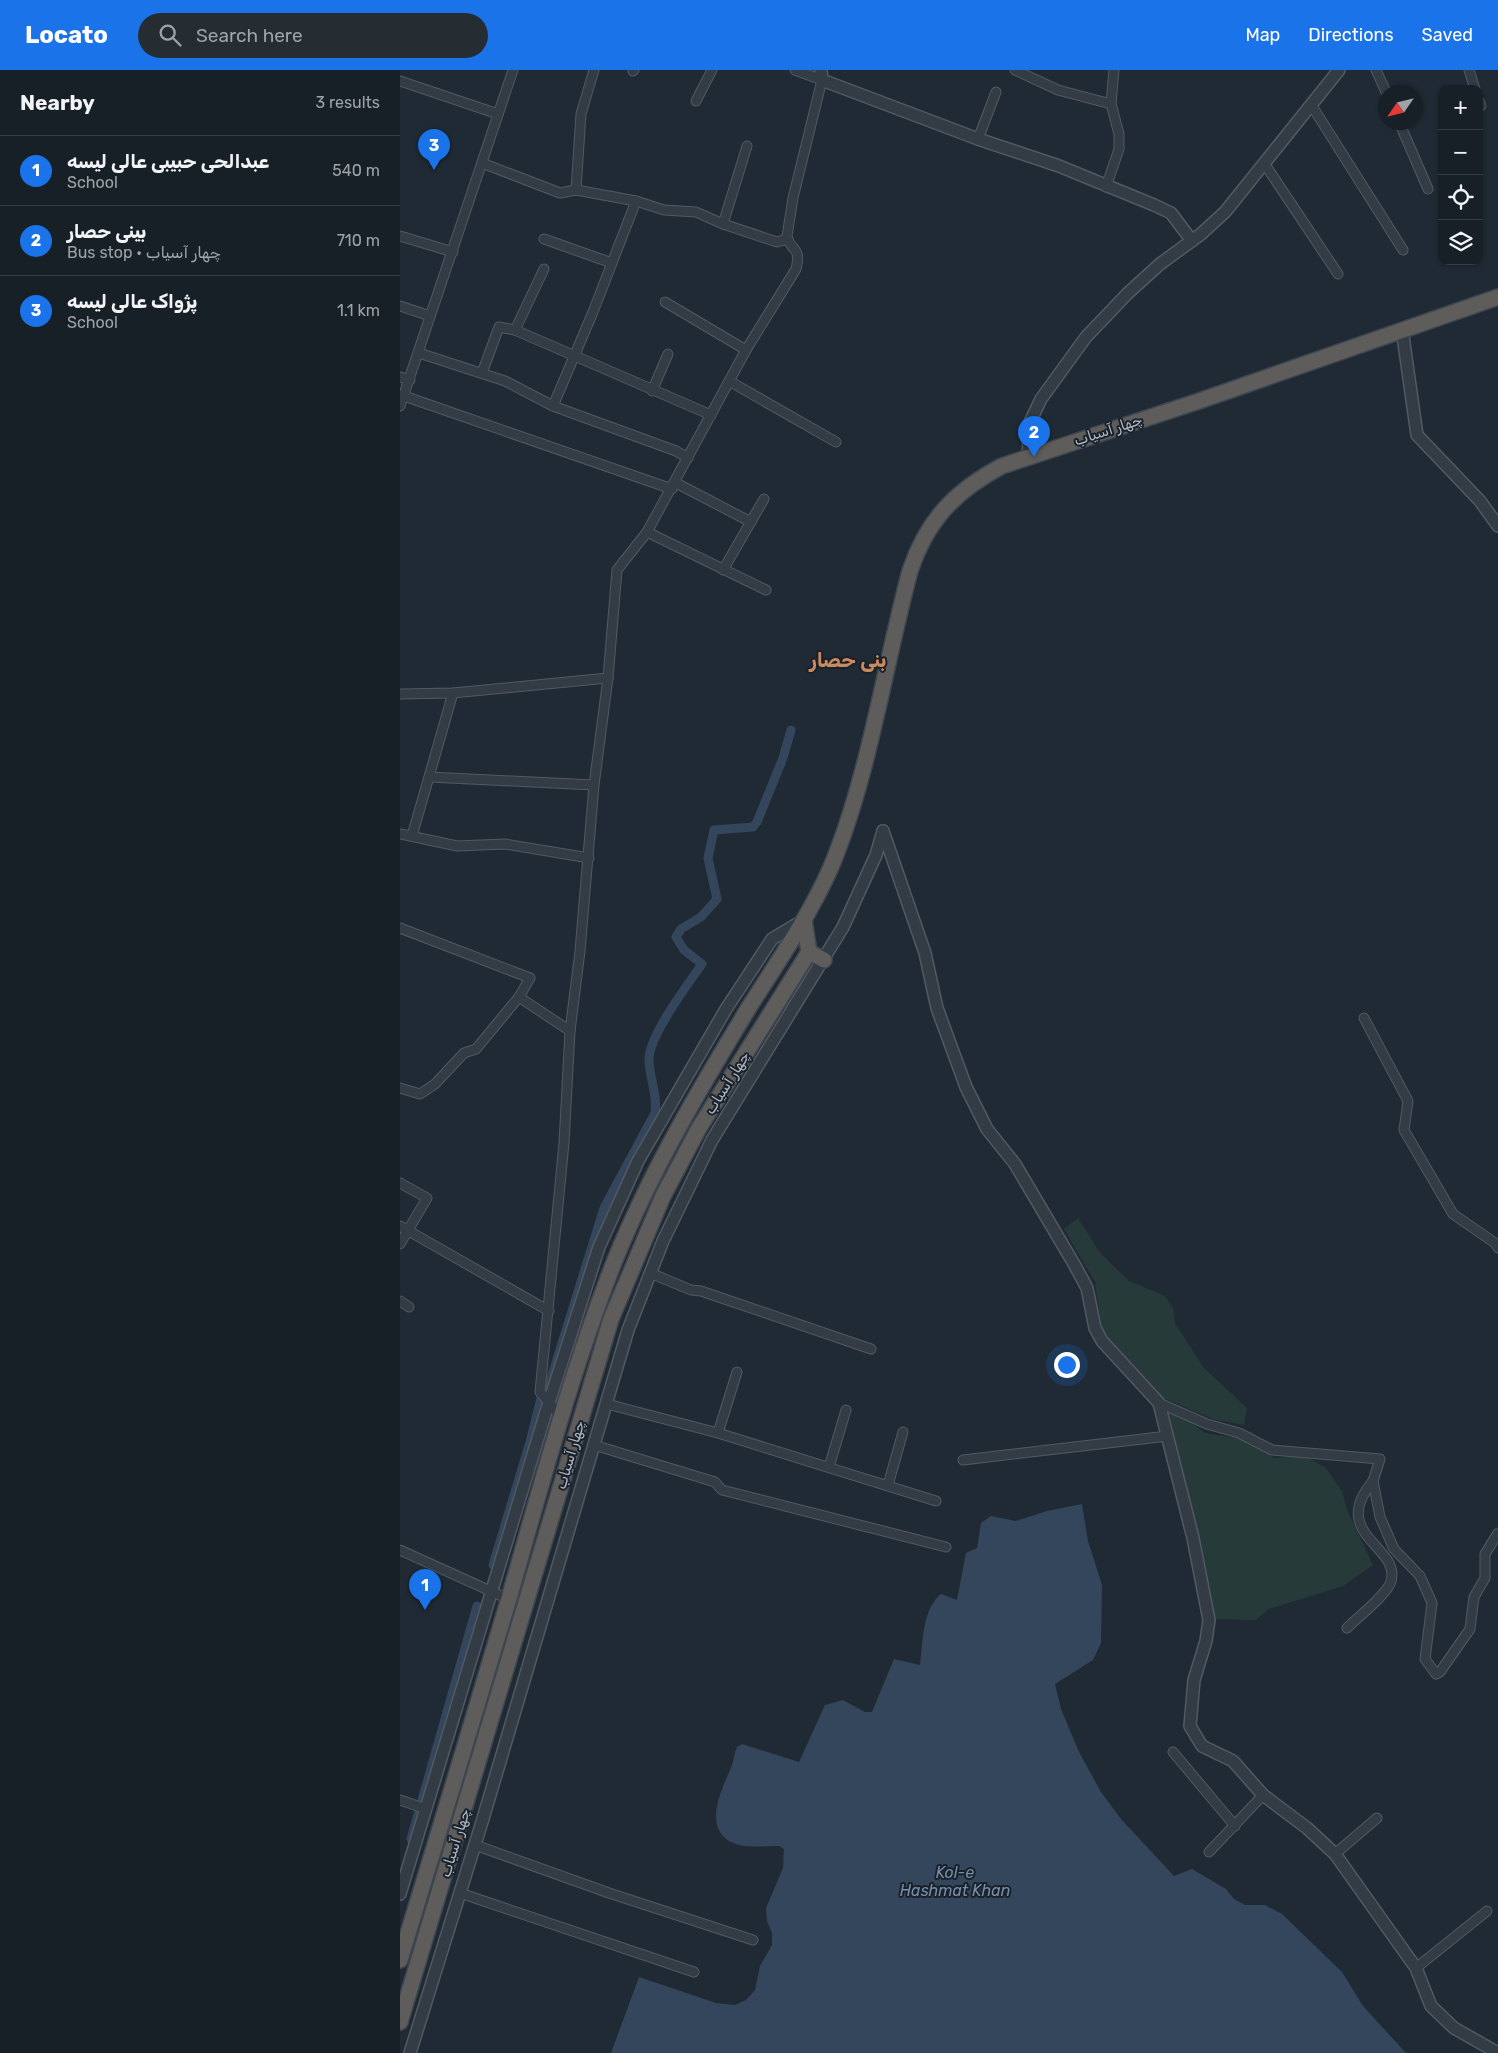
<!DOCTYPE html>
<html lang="en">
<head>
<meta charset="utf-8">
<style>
  :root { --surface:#182027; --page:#252d33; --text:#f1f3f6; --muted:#9fa3a7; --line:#363e44; --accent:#1a73e8 }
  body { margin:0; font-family:Rubik,Cairo,sans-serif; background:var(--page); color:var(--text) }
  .controls { position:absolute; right:15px; top:15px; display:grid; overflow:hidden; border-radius:10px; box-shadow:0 1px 4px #0004 }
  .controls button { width:45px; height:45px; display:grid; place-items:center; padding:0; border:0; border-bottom:1px solid var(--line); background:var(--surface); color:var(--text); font:25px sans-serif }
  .compass { position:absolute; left:978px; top:15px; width:45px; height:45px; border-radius:50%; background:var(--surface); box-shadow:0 1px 4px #0004; rotate:235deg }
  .you { position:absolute; left:666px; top:1294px; width:18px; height:18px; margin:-12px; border:4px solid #fff; border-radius:50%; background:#1a73e8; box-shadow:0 0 0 8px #1a73e833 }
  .badge { display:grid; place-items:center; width:32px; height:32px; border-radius:50%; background:var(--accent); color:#fff; font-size:16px; font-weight:700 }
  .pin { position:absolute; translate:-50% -41px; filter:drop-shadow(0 1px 2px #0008) }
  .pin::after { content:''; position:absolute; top:26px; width:18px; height:15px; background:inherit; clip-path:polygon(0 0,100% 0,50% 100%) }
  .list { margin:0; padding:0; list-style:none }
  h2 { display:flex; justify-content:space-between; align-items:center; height:65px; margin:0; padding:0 20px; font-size:21px }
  h2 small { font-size:16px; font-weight:400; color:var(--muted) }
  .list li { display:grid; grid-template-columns:32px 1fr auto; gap:15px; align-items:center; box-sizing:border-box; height:70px; padding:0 20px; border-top:1px solid var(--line) }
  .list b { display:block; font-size:19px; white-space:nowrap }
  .list p { margin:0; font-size:16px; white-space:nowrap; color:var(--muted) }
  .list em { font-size:16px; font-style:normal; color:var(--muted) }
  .icon { flex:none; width:28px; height:28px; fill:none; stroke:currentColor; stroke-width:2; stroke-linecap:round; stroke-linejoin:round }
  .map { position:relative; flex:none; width:1098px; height:1983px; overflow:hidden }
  header { display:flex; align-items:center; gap:30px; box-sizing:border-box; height:70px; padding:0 25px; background:var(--accent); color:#fff }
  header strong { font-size:24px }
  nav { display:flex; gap:28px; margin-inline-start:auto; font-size:18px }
  .search { width:350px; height:45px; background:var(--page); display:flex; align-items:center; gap:12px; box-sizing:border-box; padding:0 18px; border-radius:28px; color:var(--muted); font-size:19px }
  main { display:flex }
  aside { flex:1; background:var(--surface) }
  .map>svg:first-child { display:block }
</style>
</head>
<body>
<header>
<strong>Locato</strong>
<div class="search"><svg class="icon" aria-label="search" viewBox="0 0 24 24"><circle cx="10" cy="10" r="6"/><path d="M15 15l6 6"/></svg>Search here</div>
<nav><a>Map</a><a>Directions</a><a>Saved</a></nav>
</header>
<main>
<aside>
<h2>Nearby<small>3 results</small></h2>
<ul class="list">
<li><span class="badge">1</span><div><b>عبدالحی حبیبی عالی لیسه</b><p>School</p></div><em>540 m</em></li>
<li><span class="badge">2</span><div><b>بینی حصار</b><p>Bus stop · چهار آسیاب</p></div><em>710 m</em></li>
<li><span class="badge">3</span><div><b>پژواک عالی لیسه</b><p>School</p></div><em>1.1 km</em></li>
</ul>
</aside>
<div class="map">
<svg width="1098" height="1983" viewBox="0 0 1098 1983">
  <rect width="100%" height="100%" fill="#202a34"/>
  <g fill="#263a39">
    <polygon points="678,1148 700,1183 729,1211 765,1226 773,1238 775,1253 803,1297 847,1338 844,1355 813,1349 756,1325 702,1260 695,1212 664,1159"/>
    <polygon points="769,1341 785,1348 805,1363 842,1369 874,1388 905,1386 926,1398 942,1421 947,1440 973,1495 943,1516 869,1539 856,1550 815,1549"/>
  </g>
  <path fill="#34465b" d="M682,1434L688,1471L702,1515L701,1573L693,1590L655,1614L661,1639L679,1682L701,1722L721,1749L774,1806L792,1799L826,1819L834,1829L845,1835H865L882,1844L942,1902L963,1936L1006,1983H211L239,1907L316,1933L335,1935L346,1930L355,1920L360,1896L372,1875V1863L367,1851L366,1838L383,1798L384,1779L379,1776C364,1776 342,1779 329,1771C302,1753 324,1716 332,1695C334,1689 334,1683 337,1677L342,1674L399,1692L425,1635L443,1630L465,1642H472L494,1589L520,1595C523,1573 522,1539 541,1524L557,1530L566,1483L577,1478L581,1453L591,1446L616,1451L647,1441Z"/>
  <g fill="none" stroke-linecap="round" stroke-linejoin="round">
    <g stroke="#34465b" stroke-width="9">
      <path d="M149,1315L204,1138L255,1043C258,1024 249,1008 249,989C249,966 288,914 302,894L284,880L276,867L281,859L301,847L317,829L308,788L314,760L353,757L357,752L383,688L391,660"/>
      <polyline points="93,1495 130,1372 141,1328"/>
      <polyline points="11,1769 77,1536"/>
    </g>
    <g stroke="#515963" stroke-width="11">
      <g id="minor">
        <polyline points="615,0 658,20 711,34"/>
        <polyline points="976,0 986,22"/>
        <polyline points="1069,0 1075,19"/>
        <polyline points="233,1 234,0"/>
        <polyline points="0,11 98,44"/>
        <polyline points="296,31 312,0"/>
        <polyline points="1079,31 1081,36"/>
        <polyline points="912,36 1003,180"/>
        <polyline points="999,52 1028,119"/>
        <polyline points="578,69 596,22"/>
        <polyline points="82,93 160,123 176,120 236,131 264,140 296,142 323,154 377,172 387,169"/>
        <polyline points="864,93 938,204"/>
        <polyline points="706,117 719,79 719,64 711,34 714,0"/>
        <polyline points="176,120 181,44 194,0"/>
        <polyline points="323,154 347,76"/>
        <polyline points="0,166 53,182"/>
        <polyline points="144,169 212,193"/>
        <polyline points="265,232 346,280"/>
        <polyline points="0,236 30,246"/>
        <polyline points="115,260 144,199"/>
        <polyline points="19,283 105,311 153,336 276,381 288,388"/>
        <polyline points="82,303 99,257 115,260 311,345"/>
        <polyline points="0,307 10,310"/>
        <polyline points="329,311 436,372"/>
        <polyline points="252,321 268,284"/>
        <polyline points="4,326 272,419"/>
        <polyline points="0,336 113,0"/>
        <polyline points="153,336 193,242 236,131"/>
        <polyline points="276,413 351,452"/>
        <polyline points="247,462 366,520"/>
        <polyline points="323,500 364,429"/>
        <polyline points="0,624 53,623 208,608"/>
        <polyline points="29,707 194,715"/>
        <polyline points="0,764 57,776 105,774 189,788"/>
        <polyline points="12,766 53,623"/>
        <polyline points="0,858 130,908 119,927 76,979 64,983 35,1014 20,1024 0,1018"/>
        <polyline points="119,927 170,961"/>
        <polyline points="964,948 1008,1031 1004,1060 1053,1144 1095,1173 1098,1178"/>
        <polyline points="0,1113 27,1128 0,1174"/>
        <polyline points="0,1156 149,1241"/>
        <polyline points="250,1203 291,1220 301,1221 471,1279"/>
        <polyline points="0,1231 9,1237"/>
        <polyline points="759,1333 807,1354 839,1363 872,1380 980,1389 973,1411 980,1447 994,1479 1020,1506 1032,1533 1025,1589 1036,1604 1040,1602 1070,1559 1074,1527 1085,1508 1085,1484 1098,1463"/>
        <polyline points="207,1334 318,1363 536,1431"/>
        <path d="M161,1347L140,1322L164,1073L170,961L180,881L194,715L208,608L217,500L247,462L346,280L396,199C402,175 390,182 387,166L393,128L422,10L395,0"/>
        <polyline points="318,1363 337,1302"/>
        <polyline points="194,1375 315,1412 322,1420 546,1477"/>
        <polyline points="563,1390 768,1366"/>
        <polyline points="429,1397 446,1340"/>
        <polyline points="488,1415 503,1362"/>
        <polyline points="0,1480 108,1529"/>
        <path d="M947,1558C958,1547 988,1524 991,1511C1001,1476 928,1465 973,1411"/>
        <polyline points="773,1682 835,1756"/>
        <polyline points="0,1730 26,1739"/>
        <polyline points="75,1775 209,1823 353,1870"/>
        <polyline points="809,1782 863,1725"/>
        <polyline points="935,1784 977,1748"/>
        <polyline points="60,1823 294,1902"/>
        <polyline points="1016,1898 1087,1841"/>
      </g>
    </g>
    <g stroke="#515963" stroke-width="14">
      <g id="tertiary">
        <polyline points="421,0 422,10 578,69 659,96 754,135 771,143 792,171"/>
        <polyline points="1002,259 1017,365 1080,431 1098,456"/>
        <polyline points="628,386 630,352 641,329 686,267 728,223 760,194 801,164 825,142 939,0"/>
        <polyline points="483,761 525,883 537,938 566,1017 587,1059 615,1094 674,1194 687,1218 695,1258 702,1271 759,1333 793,1468 809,1550 806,1571 794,1610 790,1656 802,1676 833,1691 863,1725 907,1758 935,1784 1016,1898 1031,1936 1054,1958 1098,1983"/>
        <polyline points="0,1824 145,1345 199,1177 238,1091 326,939 372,869 402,851"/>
        <polyline points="10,1983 82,1752 228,1260 263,1171 312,1070 443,857 476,785 483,761"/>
      </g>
    </g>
    <g stroke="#3e4650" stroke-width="18">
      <g id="trunk">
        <polyline points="409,882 424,890"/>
        <path d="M0,1890C37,1768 74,1647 110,1525C142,1412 172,1299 215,1190C251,1101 299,1020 348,939C377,893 409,847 431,797C469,706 484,598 510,501C527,450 555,421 602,396L799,331L1098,227"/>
        <polyline points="0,1952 211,1249 263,1126 299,1058 409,882 404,850"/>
      </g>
    </g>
    <use href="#minor" stroke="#333c45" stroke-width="9"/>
    <use href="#tertiary" stroke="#333c45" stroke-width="11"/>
    <use href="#trunk" stroke="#5e5d5b" stroke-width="15"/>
  </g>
  <g text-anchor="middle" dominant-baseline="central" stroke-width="4" stroke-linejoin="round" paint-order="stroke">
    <g font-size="15" fill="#adb6c2" stroke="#19212a">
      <text transform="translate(708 360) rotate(-18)">چهار آسیاب</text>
      <text transform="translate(327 1013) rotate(-58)">چهار آسیاب</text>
      <text transform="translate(170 1385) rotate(-74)">چهار آسیاب</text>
      <text transform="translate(55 1773) rotate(-73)">چهار آسیاب</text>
    </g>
    <g font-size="16" font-style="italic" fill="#768eaa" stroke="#19212a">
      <text x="555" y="1802">Kol-e<tspan x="555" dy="18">Hashmat Khan</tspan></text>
    </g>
    <g font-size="20" font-weight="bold" fill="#cd895e" stroke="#19212a">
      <text x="448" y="590">بنی حصار</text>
    </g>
  </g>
</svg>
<div class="controls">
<button>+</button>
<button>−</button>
<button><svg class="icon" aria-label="locate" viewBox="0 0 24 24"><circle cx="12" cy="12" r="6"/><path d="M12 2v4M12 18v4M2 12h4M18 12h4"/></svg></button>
<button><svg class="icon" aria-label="layers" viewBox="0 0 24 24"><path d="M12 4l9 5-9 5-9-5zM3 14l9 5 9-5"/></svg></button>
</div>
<svg class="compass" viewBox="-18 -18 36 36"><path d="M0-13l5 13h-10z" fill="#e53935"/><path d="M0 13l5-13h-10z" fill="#9fa3a7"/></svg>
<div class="you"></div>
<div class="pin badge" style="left:25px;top:1540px">1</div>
<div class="pin badge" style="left:634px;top:387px">2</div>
<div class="pin badge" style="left:34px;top:100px">3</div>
</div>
</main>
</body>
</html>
